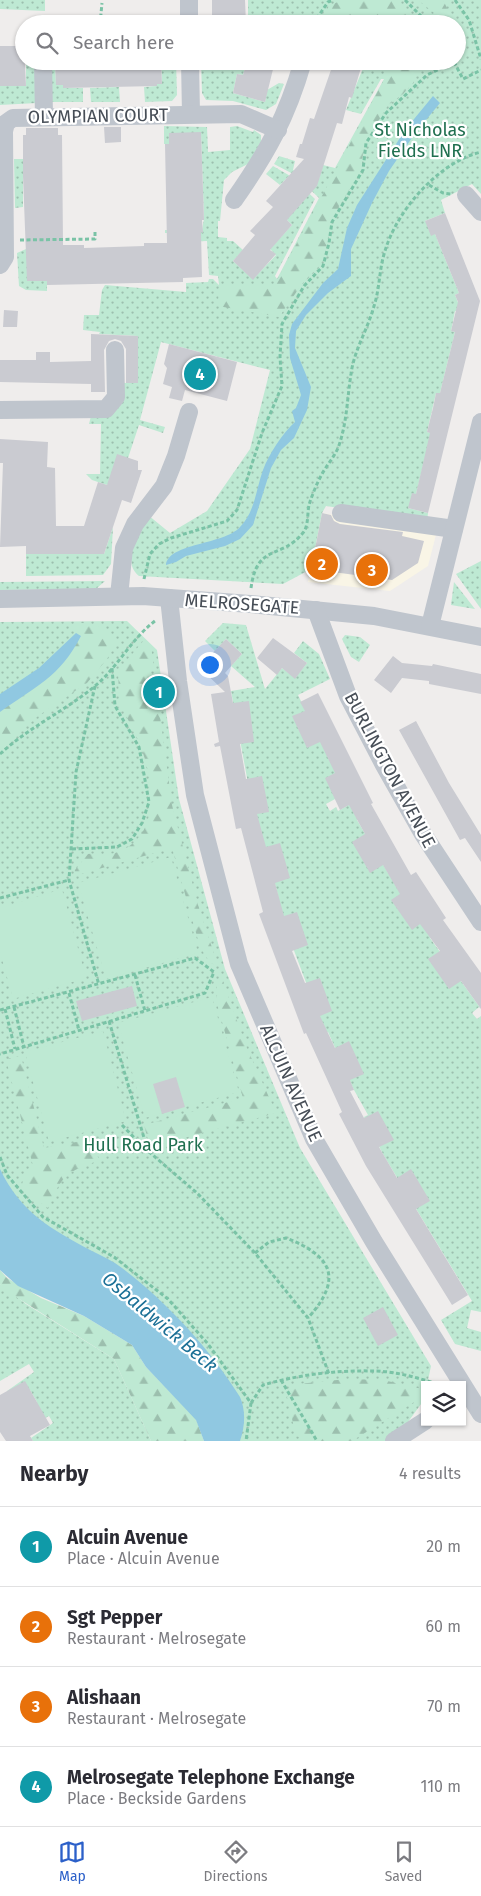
<!DOCTYPE html>
<html lang="en">
<head>
<meta charset="utf-8">
<style>
  :root { --surface:#fff; --page:#f2f2f3; --text:#2b2b33; --muted:#7c7c81; --line:#e1e1e2; --accent:#2c60c9 }
  body { margin:0; font-family:"Fira Sans",sans-serif; background:var(--page); color:var(--text) }
  .controls { position:absolute; right:15px; bottom:15px; display:grid; overflow:hidden; border-radius:0px; box-shadow:0 1px 4px #0004 }
  .controls button { width:45px; height:45px; display:grid; place-items:center; padding:0; border:0; border-bottom:1px solid var(--line); background:var(--surface); color:var(--text); font:25px sans-serif }
  .you { position:absolute; left:209px; top:664px; width:18px; height:18px; margin:-12px; border:4px solid #fff; border-radius:50%; background:#1a73e8; box-shadow:0 0 0 8px #1a73e833 }
  .badge { display:grid; place-items:center; width:32px; height:32px; border-radius:50%; background:var(--accent); color:#fff; font-size:16px; font-weight:700 }
  .pin { position:absolute; translate:-50% -50%; border:2px solid #fff; box-shadow:0 1px 5px #0006 }
  .list { margin:0; padding:0; list-style:none }
  h2 { display:flex; justify-content:space-between; align-items:center; height:65px; margin:0; padding:0 20px; font-size:21px }
  h2 small { font-size:16px; font-weight:400; color:var(--muted) }
  .list li { display:grid; grid-template-columns:32px 1fr auto; gap:15px; align-items:center; box-sizing:border-box; height:80px; padding:0 20px; border-top:1px solid var(--line) }
  .list b { display:block; font-size:19px; white-space:nowrap }
  .list p { margin:0; font-size:16px; white-space:nowrap; color:var(--muted) }
  .list em { font-size:16px; font-style:normal; color:var(--muted) }
  .icon { flex:none; width:28px; height:28px; fill:none; stroke:currentColor; stroke-width:2; stroke-linecap:round; stroke-linejoin:round }
  .map { position:relative; flex:none; width:481px; height:1441px; overflow:hidden }
  .search { position:absolute; background:var(--surface); box-shadow:0 1px 4px #0004; left:15px; right:15px; top:15px; height:55px; display:flex; align-items:center; gap:12px; box-sizing:border-box; padding:0 18px; border-radius:28px; color:var(--muted); font-size:19px }
  .sheet { height:385px; background:var(--surface) }
  nav { display:flex; justify-content:space-around; align-items:center; box-sizing:border-box; height:70px; border-top:1px solid var(--line); background:var(--surface); font-size:14px; color:var(--muted) }
  nav a { display:grid; justify-items:center; gap:2px }
  nav .on { color:var(--accent) }
  .map>svg:first-child { display:block }
</style>
</head>
<body>
<div class="map">
<svg width="481" height="1441" viewBox="0 0 481 1441">
  <defs>
    <pattern id="green-dots" width="8" height="8" patternUnits="userSpaceOnUse" patternTransform="scale(1.25)"><rect width="8" height="8" fill="#bee9d3"/><path d="M2 2h.1M6 6h.1" fill="none" stroke="#9cbfae" stroke-width="1.8" stroke-linecap="round"/></pattern>
    <pattern id="forest-firs" width="22" height="20" patternUnits="userSpaceOnUse" patternTransform="scale(1.25)"><rect width="22" height="20" fill="#bee9d3"/><path d="M5 1l3.5 6h-7zM16 11l3.5 6h-7z" fill="#9cbfae"/></pattern>
  </defs>
  <rect width="100%" height="100%" fill="#efedec"/>
  <polygon fill="#f9f5e6" points="322,513 437,531 428,566 390,591 308,582"/>
  <g fill="url(#green-dots)">
    <polygon points="0,0 45,0 45,11 0,9"/>
    <path d="M248,0H481V194L472,184L441,200L445,213L425,221L435,234L459,293L455,295L461,310L455,311L451,331L455,332L440,393H436L427,432L431,433L416,494L408,508L428,513L427,521L326,506L322,513L311,569L283,584L139,576C120,561 140,531 148,515L170,533L207,511L250,449L270,370L161,342L140,420L165,427L163,433L139,425L128,458L107,485L92,480L86,474H100L101,424H89L91,416L122,383H138V336L99,334L100,332L83,330L84,315H99L102,290L105,285L186,292V283L208,282L209,279H213L219,285L218,276L209,275L207,241L182,242L181,233H165V230H202L204,219L201,133H169V144H164V126L207,127L208,152L230,150V127L237,126L253,132L254,130L261,135V145L250,163L232,172L224,180L220,221H218V237L227,238V241H233L243,250L233,261L253,279L276,255L270,249L292,225L287,220L288,177L280,185L266,174L273,166L292,177L315,199L275,276L277,279L319,198L295,175L274,164L279,156L295,161L293,170L319,178L323,165L335,168L384,79H381L361,114L346,110L366,61H457V24H248Z"/>
    <polygon points="26,61 38,61 37,103 0,105 0,86 26,86"/>
    <polygon points="48,61 55,61 56,85 63,85 63,88 83,88 83,102 49,102"/>
    <polygon points="161,61 176,61 177,95 172,101 145,102 144,87 156,86 157,84 162,83"/>
    <polygon points="201,61 247,61 243,75 237,74 233,93 265,102 267,90 279,83 284,84 276,104 266,110 233,101 206,100 202,93"/>
    <polygon points="119,87 120,102 91,102 90,88"/>
    <polygon points="14,159 23,159 23,207 15,208"/>
    <polygon points="26,249 47,281 47,291 26,290 19,286 17,253"/>
    <polygon points="113,527 111,564 103,575 26,576 26,554 104,554"/>
    <polygon points="481,561 481,609 456,574"/>
    <polygon points="105,581 96,589 0,590 0,582"/>
    <polygon points="454,582 475,609 451,605"/>
    <polygon points="127,621 157,650 179,799 225,969 300,1148 431,1366 427,1385 425,1385 424,1400 394,1441 230,1441 0,1200 0,622"/>
    <polygon points="223,623 246,625 265,689 282,668 295,678 307,663 294,653 303,641 319,654 330,679 298,695 346,793 326,804 330,811 336,807 338,811 347,806 350,800 359,818 357,820 388,873 434,934 430,938 481,1009 479,1007 472,1013 477,1019 481,1016 481,1312 471,1310 467,1328 481,1332 481,1351 455,1344 441,1320 472,1301 384,1156 364,1117 368,1115 354,1090 328,1032 325,1033 275,900 279,899 261,831 257,832 231,691 255,687 231,666 242,654 226,639 215,651 205,641"/>
    <polygon points="345,635 360,637 370,645 359,662 351,657 342,639"/>
    <polygon points="0,1284 26,1304 114,1359 151,1441 33,1441 31,1438 53,1423 49,1416 27,1428 37,1402 30,1390 7,1391 34,1372 29,1364 0,1381"/>
  </g>
  <g fill="url(#forest-firs)">
    <polygon points="342,0 396,0 419,24 380,24 378,20 354,24 319,24 329,6"/>
    <polygon points="418,0 443,0 447,8 444,21"/>
    <polygon points="394,61 418,61 413,83 403,94 388,105 364,145 361,171 330,221 327,245 321,264 302,284 279,317 218,306 219,286 275,284"/>
    <path d="M74,623C94,623 106,625 117,642L107,659L87,683L38,716L0,749V712L81,636L74,632Z"/>
    <path d="M144,640L151,646L154,669L147,670L148,679H155L172,805L198,905L218,966L210,963L200,947L172,848L74,876L75,870L88,854C98,853 108,856 118,852C164,834 153,775 138,740C133,727 125,716 120,702C118,693 119,681 118,671Z"/>
    <polygon points="221,976 246,1046 276,1113 150,1147 144,1125 243,1098 216,1000 217,984"/>
    <path d="M21,1056L44,1148L87,1140L100,1160C66,1172 62,1175 48,1208L24,1191L22,1184L25,1175L33,1166L6,1059Z"/>
    <polygon points="0,1270 7,1278 41,1298 84,1316 132,1345 146,1367 196,1419 204,1441 151,1441 114,1359 5,1290 0,1284"/>
    <polygon points="347,1379 383,1380 422,1389 419,1399 352,1441 302,1441 300,1437 296,1436 287,1397 298,1384"/>
  </g>
  <g fill="#bee9d3">
    <polygon points="171,857 198,953 106,979 78,883"/>
    <polygon points="62,889 86,978 13,999 0,952 0,908"/>
    <polygon points="212,997 239,1092 145,1118 118,1023"/>
    <polygon points="103,1031 126,1121 49,1142 25,1052"/>
  </g>
  <g fill="#90c8e1">
    <path d="M433,96L440,103L416,132L389,171L372,203L351,249V276L328,293L306,315L296,331L295,348L311,387L307,410L294,438L281,450L271,468L253,525L240,539L225,546L186,556L176,562L166,565C168,543 224,545 240,527C255,512 256,489 263,470C269,454 282,434 295,422L292,411L296,408L301,395L290,358L289,335L292,324L323,283L338,269L347,228L357,205L405,130Z"/>
    <path d="M76,633L81,636C59,678 36,686 0,712V694L39,668Z"/>
    <path d="M0,1169C21,1213 51,1229 92,1251C102,1256 113,1261 122,1268C167,1302 210,1349 240,1397C246,1411 245,1426 240,1441H204L196,1420L146,1367L132,1345L84,1316L18,1286L0,1270Z"/>
  </g>
  <g fill="#cacbd1">
    <polygon points="212,0 245,0 246,24 212,24"/>
    <polygon points="0,46 24,46 26,86 0,86"/>
    <polygon points="55,61 161,61 162,84 157,84 157,86 63,88 63,85 56,85"/>
    <polygon points="247,61 275,61 265,102 233,93 237,74 243,75"/>
    <polygon points="337,61 363,61 352,98 349,97 342,124 337,123 317,186 287,220 292,225 270,250 276,254 253,280 233,261 255,235 250,231 273,207 266,201 304,159 296,157 300,144 302,144 310,118 314,119 333,64 336,65"/>
    <polygon points="104,127 121,127 121,142 105,143"/>
    <polygon points="26,128 58,128 58,135 62,135 63,245 84,245 84,248 144,246 144,243 167,243 165,144 169,144 169,133 201,132 204,220 202,220 203,233 201,232 202,277 183,278 183,282 47,285 47,281 27,281 23,176 23,135 26,135"/>
    <polygon points="445,213 480,301 428,513 408,508 412,493 416,494 430,433 427,432 433,408 436,393 440,393 455,332 451,331 458,302 455,295 459,293 435,234 431,236 425,221"/>
    <polygon points="4,310 18,311 17,327 3,327"/>
    <polygon points="91,334 138,336 138,383 126,383 126,349 121,341 115,339 109,341 104,350 105,392 91,392 91,384 0,382 0,360 36,360 36,352 50,352 50,362 91,361"/>
    <polygon points="169,344 237,362 227,401 185,390 182,401 169,398 172,387 163,384 167,368 164,364"/>
    <polygon points="0,439 48,442 47,467 55,468 56,526 84,526 98,482 107,485 117,454 138,461 138,470 142,470 131,503 122,500 104,554 26,554 26,546 0,547 3,463 0,463"/>
    <polygon points="322,513 331,515 334,521 340,524 403,532 402,536 424,541 418,563 392,580 311,569"/>
    <polygon points="273,638 307,663 295,679 282,668 277,675 257,658"/>
    <polygon points="226,639 242,654 225,673 228,676 233,703 249,701 254,742 240,744 246,779 262,776 269,812 257,814 266,847 280,843 290,878 275,883 284,916 297,912 308,945 292,951 305,983 320,978 332,1011 320,1016 335,1048 349,1041 364,1074 350,1080 354,1090 350,1091 364,1118 378,1111 394,1140 379,1147 397,1178 411,1169 430,1201 416,1209 468,1295 452,1305 366,1166 339,1114 342,1112 306,1033 304,1034 259,914 263,912 241,828 236,829 220,746 215,747 214,744 219,742 211,694 225,692 199,667"/>
    <polygon points="393,656 402,663 432,666 433,664 481,674 481,694 429,684 429,681 402,678 391,693 374,680"/>
    <polygon points="318,693 373,803 371,804 411,875 416,872 446,918 443,920 481,973 481,1009 461,981 449,989 428,959 440,951 420,924 412,930 391,900 400,894 383,865 370,873 352,842 365,834 349,805 340,810 325,778 335,773 320,742 307,748 292,716 305,711 300,702"/>
    <polygon points="416,721 449,783 481,835 481,862 465,838 460,840 399,730"/>
    <polygon points="132,986 137,1006 82,1021 76,1001"/>
    <polygon points="176,1077 185,1107 162,1114 153,1084"/>
    <polygon points="383,1307 398,1335 378,1346 363,1318"/>
    <polygon points="25,1381 50,1425 30,1436 33,1441 6,1441 0,1432 0,1395"/>
  </g>
  <g fill="none" stroke-linecap="round" stroke-linejoin="round">
    <g stroke="#7ac3a6" stroke-width="3" stroke-dasharray="4 2.5" stroke-linecap="butt">
      <polyline points="405,0 429,24"/>
      <polyline points="455,0 469,20 481,59"/>
      <polyline points="100,24 102,3"/>
      <polyline points="313,24 328,2 333,0"/>
      <polyline points="454,62 463,79 481,70"/>
      <polyline points="429,185 443,193 451,194"/>
      <polyline points="20,240 95,239 95,232"/>
      <polyline points="144,579 150,554 159,544 171,538 227,521 237,510 262,433 282,386 280,357 282,324 304,286 323,266 329,243 332,222 363,170 366,143 386,113 427,75 454,62"/>
      <path d="M251,588C257,543 280,560 302,534C309,527 307,514 309,505C312,495 317,483 322,474C327,465 334,457 338,448C347,424 347,399 351,374C354,350 368,329 374,306C380,288 379,269 385,251C397,210 439,162 481,152"/>
      <polyline points="95,686 76,772 69,880 99,985"/>
      <path d="M0,754C29,727 65,711 95,686C118,667 131,639 155,621"/>
      <polyline points="72,849 117,847 132,839 142,823 149,802 139,747 115,706 112,668"/>
      <polyline points="0,898 69,880"/>
      <polyline points="135,975 145,1011"/>
      <polyline points="69,993 79,1030"/>
      <polyline points="14,1007 24,1047"/>
      <polyline points="5,1009 15,1049"/>
      <polyline points="0,1010 195,958 214,972 205,993 0,1054"/>
      <polyline points="109,1021 148,1151 197,1193 255,1253 308,1318 329,1374"/>
      <polyline points="122,1125 147,1151"/>
      <polyline points="0,1157 7,1175 43,1217 114,1257 168,1299 208,1344 251,1403 246,1441"/>
      <path d="M255,1253L269,1242L286,1238C333,1256 343,1279 308,1318"/>
      <polyline points="281,1380 317,1441"/>
      <path d="M251,1403L263,1385C297,1375 337,1370 373,1371C395,1371 419,1378 440,1385"/>
    </g>
    <g stroke="#bfc5cd" stroke-width="18">
      <polyline points="189,0 189,24"/>
      <polyline points="43,61 44,117"/>
      <polyline points="190,61 191,114"/>
      <polyline points="466,195 481,212"/>
      <path d="M234,200C267,153 287,117 303,61"/>
      <polyline points="0,265 5,257 4,131 6,123 13,118 241,114 278,130"/>
      <polyline points="0,410 106,409 116,397 115,350"/>
      <polyline points="341,513 454,529"/>
      <polyline points="119,596 124,548 135,524 164,486 176,456 189,412"/>
      <polyline points="169,598 178,681 195,795 239,964 314,1139 374,1242 481,1414"/>
      <polyline points="0,599 143,596 250,604 374,616 481,637"/>
      <polyline points="316,610 348,696 384,765 423,834 481,922"/>
      <polyline points="430,626 481,422"/>
      <polyline points="394,1441 425,1421"/>
    </g>
  </g>
  <g text-anchor="middle" dominant-baseline="central" stroke-width="4.5" stroke-linejoin="round" paint-order="stroke">
    <g font-size="18" fill="#474e57" stroke="#fff">
      <text transform="translate(98 116) rotate(-1)">OLYMPIAN COURT</text>
      <text transform="translate(242 604) rotate(4)">MELROSEGATE</text>
      <text transform="translate(390 770) rotate(62)">BURLINGTON AVENUE</text>
      <text transform="translate(291 1083) rotate(66)">ALCUIN AVENUE</text>
    </g>
    <g font-size="18" fill="#207050" stroke="#fff">
      <text x="420" y="130">St Nicholas<tspan x="420" dy="21">Fields LNR</tspan></text>
      <text x="143" y="1145">Hull Road Park</text>
    </g>
    <g font-size="19" font-style="italic" fill="#1b7096" stroke="#fff">
      <text transform="translate(160 1322) rotate(40)">Osbaldwick Beck</text>
    </g>
  </g>
</svg>
<div class="controls">
<button><svg class="icon" aria-label="layers" viewBox="0 0 24 24"><path d="M12 4l9 5-9 5-9-5zM3 14l9 5 9-5"/></svg></button>
</div>
<div class="you"></div>
<div class="pin badge" style="left:159px;top:692px;background:#0f9aa8">1</div>
<div class="pin badge" style="left:322px;top:564px;background:#e8710a">2</div>
<div class="pin badge" style="left:372px;top:570px;background:#e8710a">3</div>
<div class="pin badge" style="left:200px;top:374px;background:#0f9aa8">4</div>
<div class="search"><svg class="icon" aria-label="search" viewBox="0 0 24 24"><circle cx="10" cy="10" r="6"/><path d="M15 15l6 6"/></svg>Search here</div>
</div>
<section class="sheet">
<h2>Nearby<small>4 results</small></h2>
<ul class="list">
<li><span class="badge" style="background:#0f9aa8">1</span><div><b>Alcuin Avenue</b><p>Place · Alcuin Avenue</p></div><em>20 m</em></li>
<li><span class="badge" style="background:#e8710a">2</span><div><b>Sgt Pepper</b><p>Restaurant · Melrosegate</p></div><em>60 m</em></li>
<li><span class="badge" style="background:#e8710a">3</span><div><b>Alishaan</b><p>Restaurant · Melrosegate</p></div><em>70 m</em></li>
<li><span class="badge" style="background:#0f9aa8">4</span><div><b>Melrosegate Telephone Exchange</b><p>Place · Beckside Gardens</p></div><em>110 m</em></li>
</ul>
</section>
<nav>
<a class="on"><svg class="icon" aria-label="map" viewBox="0 0 24 24"><path d="M3 6l6-2 6 2 6-2v14l-6 2-6-2-6 2zM9 4v14M15 6v14"/></svg>Map</a>
<a><svg class="icon" aria-label="directions" viewBox="0 0 24 24"><path d="M12 3l9 9-9 9-9-9zM9 14v-3h6M13 9l2 2-2 2"/></svg>Directions</a>
<a><svg class="icon" aria-label="saved" viewBox="0 0 24 24"><path d="M7 4h10v16l-5-4-5 4z"/></svg>Saved</a>
</nav>
</body>
</html>
